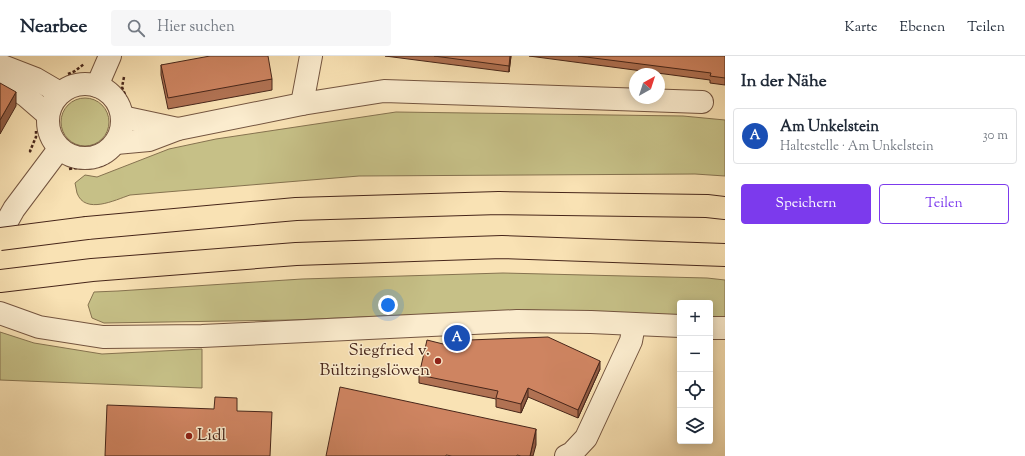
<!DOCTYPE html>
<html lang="de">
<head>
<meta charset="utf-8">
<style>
  :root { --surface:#fff; --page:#f6f6f7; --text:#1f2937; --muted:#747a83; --line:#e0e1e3; --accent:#7c3aed }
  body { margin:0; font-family:"Sorts Mill Goudy",serif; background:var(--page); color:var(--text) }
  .controls { position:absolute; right:12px; bottom:12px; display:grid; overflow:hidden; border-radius:4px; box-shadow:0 2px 10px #0003 }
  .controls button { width:36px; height:36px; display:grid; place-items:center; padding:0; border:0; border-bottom:1px solid var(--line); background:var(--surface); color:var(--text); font:20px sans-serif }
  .compass { position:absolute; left:629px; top:12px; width:36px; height:36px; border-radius:50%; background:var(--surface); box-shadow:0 2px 10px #0003; rotate:39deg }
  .you { position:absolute; left:388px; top:249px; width:14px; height:14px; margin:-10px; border:3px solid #fff; border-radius:50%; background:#1a73e8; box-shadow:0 0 0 6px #1a73e833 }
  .badge { display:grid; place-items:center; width:26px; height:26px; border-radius:50%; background:var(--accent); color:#fff; font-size:13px; font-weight:700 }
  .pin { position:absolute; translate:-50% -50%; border:2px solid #fff; box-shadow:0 1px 4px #0006 }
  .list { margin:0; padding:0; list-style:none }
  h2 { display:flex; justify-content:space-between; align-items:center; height:52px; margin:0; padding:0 16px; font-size:17px }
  h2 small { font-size:13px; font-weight:400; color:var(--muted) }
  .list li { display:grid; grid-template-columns:26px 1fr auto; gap:12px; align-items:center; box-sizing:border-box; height:56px; margin:0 8px 8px; padding:0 8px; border:1px solid var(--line); border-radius:4px }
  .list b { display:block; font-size:15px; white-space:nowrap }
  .list p { margin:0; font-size:13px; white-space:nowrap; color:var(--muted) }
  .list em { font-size:13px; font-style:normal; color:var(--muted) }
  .actions { display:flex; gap:8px; padding:12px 16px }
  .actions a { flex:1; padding:9px 0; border:1px solid var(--accent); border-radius:4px; text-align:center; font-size:14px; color:var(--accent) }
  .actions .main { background:var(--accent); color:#fff }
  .icon { flex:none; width:22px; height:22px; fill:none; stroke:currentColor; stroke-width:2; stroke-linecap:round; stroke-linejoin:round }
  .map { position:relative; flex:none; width:725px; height:400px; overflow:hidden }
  header { display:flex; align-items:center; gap:24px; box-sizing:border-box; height:56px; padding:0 20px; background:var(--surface); border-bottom:1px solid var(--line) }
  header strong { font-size:19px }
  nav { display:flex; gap:22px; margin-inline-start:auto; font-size:14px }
  .search { width:280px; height:36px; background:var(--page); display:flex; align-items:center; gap:10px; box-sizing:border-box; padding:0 14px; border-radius:4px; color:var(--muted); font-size:15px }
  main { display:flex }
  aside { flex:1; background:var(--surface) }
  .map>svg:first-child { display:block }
</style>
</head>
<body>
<header>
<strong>Nearbee</strong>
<div class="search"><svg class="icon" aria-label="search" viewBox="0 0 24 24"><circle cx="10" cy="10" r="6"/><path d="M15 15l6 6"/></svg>Hier suchen</div>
<nav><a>Karte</a><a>Ebenen</a><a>Teilen</a></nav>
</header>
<main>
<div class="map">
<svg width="725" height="400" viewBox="0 0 725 400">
  <rect width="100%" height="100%" fill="#f9e2b4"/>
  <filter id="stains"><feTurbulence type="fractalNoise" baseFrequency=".005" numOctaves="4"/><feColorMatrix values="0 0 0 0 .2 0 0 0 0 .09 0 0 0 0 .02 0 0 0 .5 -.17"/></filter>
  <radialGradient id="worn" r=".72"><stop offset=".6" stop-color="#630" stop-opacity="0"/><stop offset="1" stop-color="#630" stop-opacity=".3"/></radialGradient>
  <g fill="#c6c087" stroke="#867350">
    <circle cx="85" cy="66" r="24"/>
    <path d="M396,56L683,60L725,64V120L695,118L359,120L130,139C115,144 85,159 77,137C76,134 76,130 75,127L85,119L97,121L169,93L216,83Z"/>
    <polygon points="503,217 707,222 725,224 725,262 710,261 710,247 680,247 680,260 528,254 291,264 104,267 92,262 88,249 94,236 118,235 302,223"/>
    <polygon points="0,276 34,287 102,298 202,293 202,332 0,324"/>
  </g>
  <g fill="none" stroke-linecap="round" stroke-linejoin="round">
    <g stroke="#745540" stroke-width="24">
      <g id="minor">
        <polyline points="0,9 36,23 60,37"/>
        <polyline points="0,22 26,40 48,59"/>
        <circle cx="85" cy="65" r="37"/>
        <polyline points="97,30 110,0"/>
        <polyline points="302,48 311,0"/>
        <polyline points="122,61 178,73"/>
        <polyline points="116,87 149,84 178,73 302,48 384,35 702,46"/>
        <polyline points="0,178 14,153 59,93"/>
        <polyline points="0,257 39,271 103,281 202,280 517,265 591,266 680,270"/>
        <polyline points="710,272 725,272"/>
        <polyline points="566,400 572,397 586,382 631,285 634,269"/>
      </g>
    </g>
    <g stroke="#47261a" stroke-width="24">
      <g id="highway">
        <polyline points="87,172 296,153 499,147 707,150 725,152"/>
        <polyline points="0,225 92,214 296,198 502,191 725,199"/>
      </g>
    </g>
    <g stroke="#47261a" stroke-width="2.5" stroke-dasharray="3 2" stroke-linecap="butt">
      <polyline points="68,18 75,15 84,8"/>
      <polyline points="124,21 122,31 126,41"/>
      <polyline points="31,96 30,95 36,81 36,75"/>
      <path d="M69,113C84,110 95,114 109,106"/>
    </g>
    <use href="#minor" stroke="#fbecce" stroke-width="22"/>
    <use href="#highway" stroke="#f9e2b4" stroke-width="22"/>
    <g stroke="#47261a" stroke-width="24" stroke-linecap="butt">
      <polyline id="highway-bridge" points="0,183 87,172"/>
    </g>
    <use href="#highway-bridge" stroke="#f9e2b4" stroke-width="22"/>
  </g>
  <g fill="#b17253" stroke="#47261a">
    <polygon points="385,0 511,0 509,16"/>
    <polygon points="529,0 725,0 725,29 710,27 710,24"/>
    <polygon points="161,9 272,23 272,34 168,53 161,19"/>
    <polygon points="459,292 600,313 578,362 528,341 521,357 496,351 496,343 419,327 419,319"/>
  </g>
  <g fill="#905c44" stroke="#47261a">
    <polygon points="510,0 511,0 509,16 509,10"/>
    <polygon points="16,36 16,50 0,78 0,64"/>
    <polygon points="600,305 600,313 578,362 578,354"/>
    <polygon points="528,332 528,341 521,357 521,348"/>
    <polygon points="536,373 536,389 533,400 530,400"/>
  </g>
  <g fill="#ce8461" stroke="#47261a">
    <polygon points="210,0 268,0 272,23 168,42 161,9"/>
    <polygon points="434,0 510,0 509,10"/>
    <polygon points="578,0 725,0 725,22 710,20 711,17"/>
    <polygon points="0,27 16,36 0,64"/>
    <polygon points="548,281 600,305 578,354 528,332 521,348 496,342 498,335 419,319 427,284 459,292 460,285 468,287 469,284"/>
    <polygon points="340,331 536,373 530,400 521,400 517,399 517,400 452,400 446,399 446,400 326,400"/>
    <polygon points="215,341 237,342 237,355 272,356 270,400 105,400 107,349 214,353"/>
  </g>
  <g fill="#8f2418" stroke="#fbecce" stroke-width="1.5">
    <circle cx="438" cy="305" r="4"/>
    <circle cx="189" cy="380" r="4"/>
  </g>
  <g text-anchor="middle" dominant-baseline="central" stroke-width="3" stroke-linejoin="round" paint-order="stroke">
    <g font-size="17" fill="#47261a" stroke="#fbecce" text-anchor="end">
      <text x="430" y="295">Siegfried v.<tspan x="430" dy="20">Bültzingslöwen</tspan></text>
      <text x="197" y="380" text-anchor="start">Lidl</text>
    </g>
  </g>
  <rect width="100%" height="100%" filter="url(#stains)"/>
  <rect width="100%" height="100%" fill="url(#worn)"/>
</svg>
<div class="controls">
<button>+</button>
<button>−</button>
<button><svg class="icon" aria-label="locate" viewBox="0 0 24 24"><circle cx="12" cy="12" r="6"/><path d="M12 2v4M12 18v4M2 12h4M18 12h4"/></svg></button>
<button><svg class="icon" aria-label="layers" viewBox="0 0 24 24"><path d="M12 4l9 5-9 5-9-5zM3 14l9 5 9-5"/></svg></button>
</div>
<svg class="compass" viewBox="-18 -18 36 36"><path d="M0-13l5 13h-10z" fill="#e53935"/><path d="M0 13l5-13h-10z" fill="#747a83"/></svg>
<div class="you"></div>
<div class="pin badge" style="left:457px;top:282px;background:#1a4fb4">A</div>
</div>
<aside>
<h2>In der Nähe<small></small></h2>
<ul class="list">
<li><span class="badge" style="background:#1a4fb4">A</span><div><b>Am Unkelstein</b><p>Haltestelle · Am Unkelstein</p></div><em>30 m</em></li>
</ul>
<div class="actions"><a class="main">Speichern</a><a>Teilen</a></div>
</aside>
</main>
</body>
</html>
